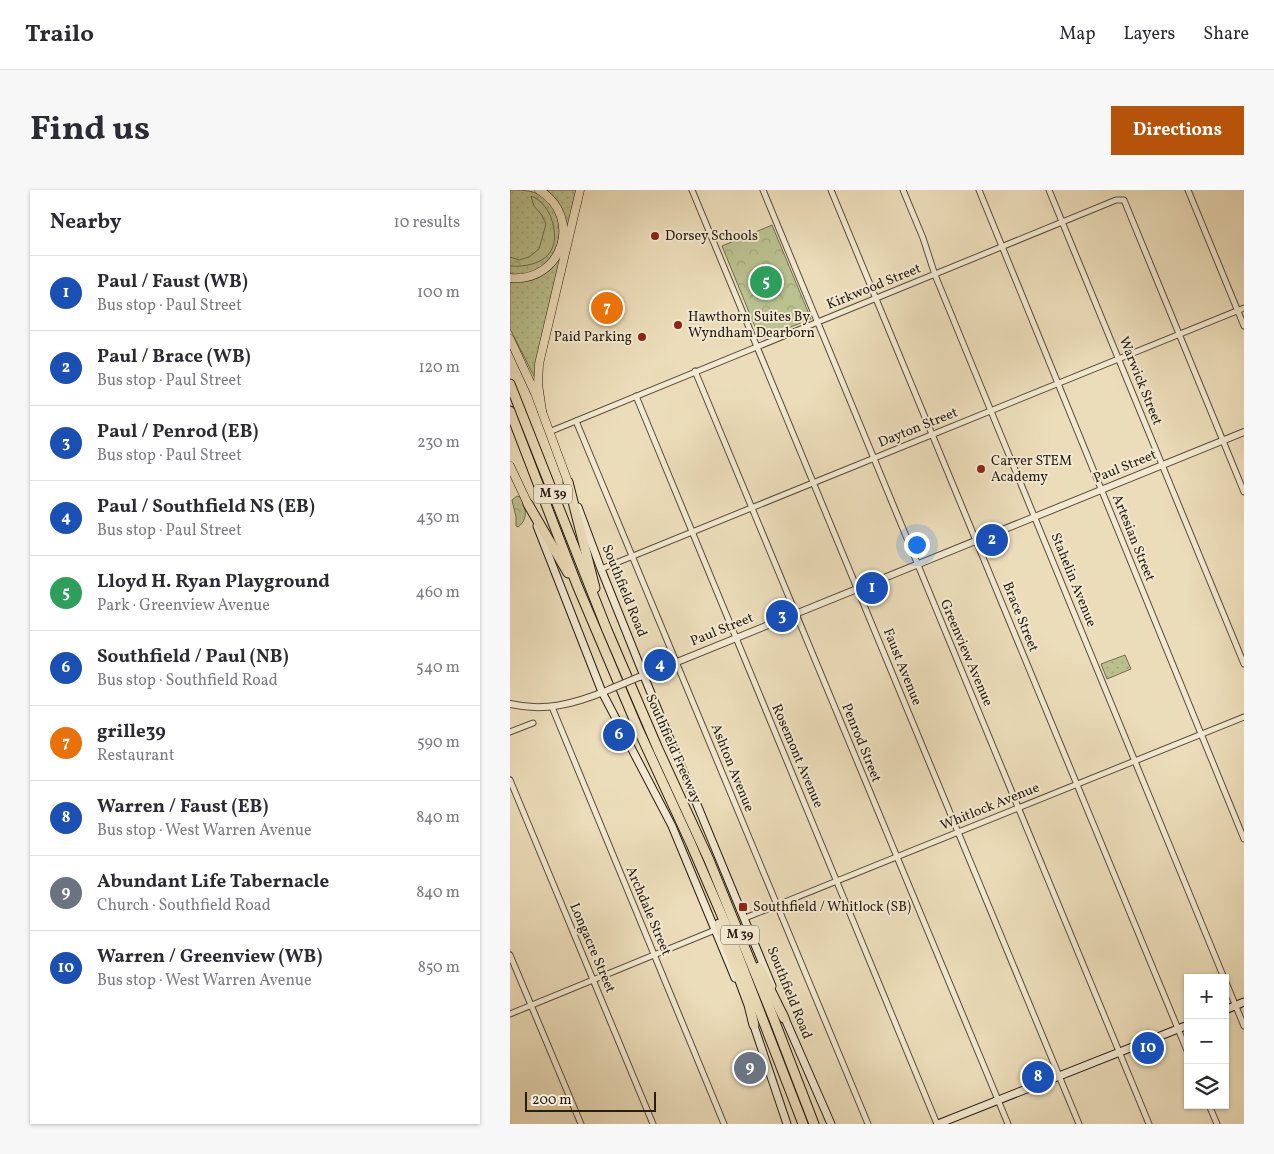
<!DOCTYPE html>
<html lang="en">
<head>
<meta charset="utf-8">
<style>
  :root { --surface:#fff; --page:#f7f7f7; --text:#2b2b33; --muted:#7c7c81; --line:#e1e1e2; --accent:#b45309 }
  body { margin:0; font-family:Vollkorn,serif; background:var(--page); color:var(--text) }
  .controls { position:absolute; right:15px; bottom:15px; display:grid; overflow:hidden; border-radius:0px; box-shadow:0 1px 4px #0004 }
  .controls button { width:45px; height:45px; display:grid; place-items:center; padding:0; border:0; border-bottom:1px solid var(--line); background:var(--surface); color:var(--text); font:25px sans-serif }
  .scale { position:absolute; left:15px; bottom:12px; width:131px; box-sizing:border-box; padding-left:5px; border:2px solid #271d11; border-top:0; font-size:14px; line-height:18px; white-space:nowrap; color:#271d11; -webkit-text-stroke:4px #f3e9d2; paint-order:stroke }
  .you { position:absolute; left:406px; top:354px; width:18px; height:18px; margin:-12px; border:4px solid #fff; border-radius:50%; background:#1a73e8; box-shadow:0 0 0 8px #1a73e833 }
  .badge { display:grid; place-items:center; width:32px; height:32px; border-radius:50%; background:var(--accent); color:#fff; font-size:16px; font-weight:700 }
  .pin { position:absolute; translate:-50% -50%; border:2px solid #fff; box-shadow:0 1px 5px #0006 }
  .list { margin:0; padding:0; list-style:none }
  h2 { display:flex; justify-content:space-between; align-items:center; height:65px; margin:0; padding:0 20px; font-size:21px }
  h2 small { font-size:16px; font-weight:400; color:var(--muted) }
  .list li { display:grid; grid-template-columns:32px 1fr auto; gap:15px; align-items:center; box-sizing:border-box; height:75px; padding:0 20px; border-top:1px solid var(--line) }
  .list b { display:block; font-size:19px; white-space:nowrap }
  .list p { margin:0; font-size:16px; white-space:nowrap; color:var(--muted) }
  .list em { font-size:16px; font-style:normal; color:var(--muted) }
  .icon { flex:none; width:28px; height:28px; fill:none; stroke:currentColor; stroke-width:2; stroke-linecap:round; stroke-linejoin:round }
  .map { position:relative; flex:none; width:734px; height:934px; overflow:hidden; border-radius:0px }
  header { display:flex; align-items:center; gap:30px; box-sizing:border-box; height:70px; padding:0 25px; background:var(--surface); border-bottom:1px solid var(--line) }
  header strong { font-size:24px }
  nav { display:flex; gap:28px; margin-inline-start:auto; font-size:18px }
  .intro { display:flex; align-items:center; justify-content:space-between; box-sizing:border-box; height:120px; padding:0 30px }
  h1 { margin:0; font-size:35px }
  .button { padding:12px 22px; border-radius:0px; background:var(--accent); color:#fff; font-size:18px; font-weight:700 }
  main { display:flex; gap:30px; padding:0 30px }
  aside { flex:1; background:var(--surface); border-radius:0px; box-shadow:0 1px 4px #0004 }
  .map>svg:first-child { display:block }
</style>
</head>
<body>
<header>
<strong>Trailo</strong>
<nav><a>Map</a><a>Layers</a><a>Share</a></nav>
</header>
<div class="intro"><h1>Find us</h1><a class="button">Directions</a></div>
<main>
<aside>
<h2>Nearby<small>10 results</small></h2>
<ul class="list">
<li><span class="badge" style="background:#1a4fb4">1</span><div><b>Paul / Faust (WB)</b><p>Bus stop · Paul Street</p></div><em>100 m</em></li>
<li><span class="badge" style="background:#1a4fb4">2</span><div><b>Paul / Brace (WB)</b><p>Bus stop · Paul Street</p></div><em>120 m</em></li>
<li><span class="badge" style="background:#1a4fb4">3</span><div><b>Paul / Penrod (EB)</b><p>Bus stop · Paul Street</p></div><em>230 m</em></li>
<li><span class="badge" style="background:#1a4fb4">4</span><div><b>Paul / Southfield NS (EB)</b><p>Bus stop · Paul Street</p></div><em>430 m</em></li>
<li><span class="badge" style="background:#2e9e5b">5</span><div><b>Lloyd H. Ryan Playground</b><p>Park · Greenview Avenue</p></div><em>460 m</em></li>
<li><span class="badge" style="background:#1a4fb4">6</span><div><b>Southfield / Paul (NB)</b><p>Bus stop · Southfield Road</p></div><em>540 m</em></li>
<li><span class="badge" style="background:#e8710a">7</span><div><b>grille39</b><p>Restaurant</p></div><em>590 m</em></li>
<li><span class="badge" style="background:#1a4fb4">8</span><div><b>Warren / Faust (EB)</b><p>Bus stop · West Warren Avenue</p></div><em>840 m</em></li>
<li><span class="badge" style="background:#6b7280">9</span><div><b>Abundant Life Tabernacle</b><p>Church · Southfield Road</p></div><em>840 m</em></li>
<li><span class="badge" style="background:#1a4fb4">10</span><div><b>Warren / Greenview (WB)</b><p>Bus stop · West Warren Avenue</p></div><em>850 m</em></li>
</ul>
</aside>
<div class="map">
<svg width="734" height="934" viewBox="0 0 734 934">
  <defs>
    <pattern id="grass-dots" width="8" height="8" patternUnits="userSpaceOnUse" patternTransform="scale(1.25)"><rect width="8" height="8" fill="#bac08e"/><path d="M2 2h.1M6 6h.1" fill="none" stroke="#a0a579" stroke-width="1.8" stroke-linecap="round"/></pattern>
    <pattern id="forest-crowns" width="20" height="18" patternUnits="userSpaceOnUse" patternTransform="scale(1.25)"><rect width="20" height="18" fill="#bac08e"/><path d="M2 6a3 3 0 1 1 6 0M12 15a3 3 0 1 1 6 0" fill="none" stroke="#a0a579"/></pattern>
  </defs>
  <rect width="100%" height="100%" fill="#ecddba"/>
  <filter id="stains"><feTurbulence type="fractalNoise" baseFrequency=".004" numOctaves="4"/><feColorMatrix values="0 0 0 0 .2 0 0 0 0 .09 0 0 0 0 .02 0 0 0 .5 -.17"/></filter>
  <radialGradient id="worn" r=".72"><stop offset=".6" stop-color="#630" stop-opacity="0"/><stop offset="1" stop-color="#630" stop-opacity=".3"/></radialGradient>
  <g fill="url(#grass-dots)" stroke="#706e50">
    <path d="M0,0C8,0 16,0 23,2C57,15 58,64 27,81C18,85 9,85 0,85Z"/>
    <polygon points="32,0 66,0 61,32 24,186 0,139 0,91 16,90 40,78 55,37"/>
    <polygon points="615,465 621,479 597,489 591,474"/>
  </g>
  <g fill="url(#forest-crowns)" stroke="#706e50">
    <path d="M21,6C30,9 36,17 40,25C54,60 35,78 0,76V67L9,70L19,67L29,59L36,34L31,24L24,16Z"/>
    <polygon points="262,35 301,129 250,149 212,56"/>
    <path d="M7,306L10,307C16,317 19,329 8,337L6,336V327L2,310Z"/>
  </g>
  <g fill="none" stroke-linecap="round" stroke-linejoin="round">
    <g stroke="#584d3b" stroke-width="7">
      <g id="minor">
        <polyline points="182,0 569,934"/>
        <polyline points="253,0 639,934"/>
        <polyline points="321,0 678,863"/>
        <polyline points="393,0 413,48 425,85 714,788"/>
        <polyline points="469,0 734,649"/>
        <polyline points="539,0 734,474"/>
        <polyline points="678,0 734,136"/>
        <polyline points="185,181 498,934"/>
        <polyline points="126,206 427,934"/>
        <polyline points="66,231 358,934"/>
        <path d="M39,242C228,164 417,87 606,10H614L734,302"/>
        <polyline points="91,379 734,118"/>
        <polyline points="42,517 214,934"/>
        <polyline points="0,542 23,533"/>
        <polyline points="0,590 143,934"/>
        <polyline points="235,728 734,527"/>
        <polyline points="0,765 71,934"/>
        <polyline points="715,790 734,836"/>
        <polyline points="0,824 205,740"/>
        <polyline points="699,915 707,934"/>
      </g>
    </g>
    <g stroke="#584d3b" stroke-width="8">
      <g id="tertiary">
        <polyline points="130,487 734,242"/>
        <path d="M0,514C34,522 64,514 96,501"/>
      </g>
    </g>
    <g stroke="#271d11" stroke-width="9">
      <g id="secondary">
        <polyline points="68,317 91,379 136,491 262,796"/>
        <polyline points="27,336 92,502 162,636 225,788"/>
        <polyline points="715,820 734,812"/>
        <polyline points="273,824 321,934"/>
        <polyline points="242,830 277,934"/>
        <polyline points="428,934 678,835"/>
      </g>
    </g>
    <g stroke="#271d11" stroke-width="9">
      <g id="primary">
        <path d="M0,88C52,93 74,27 29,0"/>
        <polyline points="0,149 25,203 58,292"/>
        <polyline points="32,221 28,194 29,174 70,0"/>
        <polyline points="0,276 18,314"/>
      </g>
    </g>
    <g stroke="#271d11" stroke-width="11">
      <g id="motorway">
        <polyline points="0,194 97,440 148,559 199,670 263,827 304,934"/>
        <polyline points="0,221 67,395 129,541 181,654 219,742 293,934"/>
        <polyline points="58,292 85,398"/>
        <polyline points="18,314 58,383"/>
        <polyline points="209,734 239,815 244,835"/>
        <polyline points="249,777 274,828"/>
      </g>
    </g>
    <use href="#minor" stroke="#f3e9d2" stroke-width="5"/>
    <use href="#tertiary" stroke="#f3e9d2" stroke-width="6"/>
    <use href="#secondary" stroke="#f3e9d2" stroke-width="7"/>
    <use href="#primary" stroke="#ecddba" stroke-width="8"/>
    <use href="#motorway" stroke="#ecddba" stroke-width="9"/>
    <g stroke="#584d3b" stroke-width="8" stroke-linecap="butt">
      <polyline id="tertiary-bridge" points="98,500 129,487"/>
    </g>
    <use href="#tertiary-bridge" stroke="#f3e9d2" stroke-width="6"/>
  </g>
  <g fill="#8f2418" stroke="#f3e9d2" stroke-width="2">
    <circle cx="145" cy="46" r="5"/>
    <circle cx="168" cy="135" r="5"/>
    <circle cx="132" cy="147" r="5"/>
    <circle cx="471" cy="279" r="5"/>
    <rect x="228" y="712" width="10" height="10" rx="2.5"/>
  </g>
  <g text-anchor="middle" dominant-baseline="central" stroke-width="4" stroke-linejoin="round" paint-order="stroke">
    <g fill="#f3e9d2" stroke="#645a4b" stroke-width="1">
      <rect x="24" y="294.5" width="38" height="19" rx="4"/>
      <rect x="211" y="735.5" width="38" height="19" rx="4"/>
    </g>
    <g font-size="12" font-weight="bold" fill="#271d11">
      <text x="43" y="304">M 39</text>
      <text x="230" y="745">M 39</text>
    </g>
    <g font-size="14" fill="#271d11" stroke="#f3e9d2" text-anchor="start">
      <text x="155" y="46">Dorsey Schools</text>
      <text x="178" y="127">Hawthorn Suites By<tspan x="178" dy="16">Wyndham Dearborn</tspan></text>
      <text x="122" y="147" text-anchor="end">Paid Parking</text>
      <text x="481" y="271">Carver STEM<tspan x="481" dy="16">Academy</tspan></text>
      <text x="243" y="717">Southfield / Whitlock (SB)</text>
    </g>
    <g font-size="14" fill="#271d11" stroke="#f3e9d2">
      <text transform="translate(364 97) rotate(-22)">Kirkwood Street</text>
      <text transform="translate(630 191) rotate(68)">Warwick Street</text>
      <text transform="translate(408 238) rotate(-22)">Dayton Street</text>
      <text transform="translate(615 277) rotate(-22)">Paul Street</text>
      <text transform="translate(623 348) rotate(68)">Artesian Street</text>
      <text transform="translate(563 390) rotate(68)">Stahelin Avenue</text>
      <text transform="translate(114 401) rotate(68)">Southfield Road</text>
      <text transform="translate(510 427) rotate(68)">Brace Street</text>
      <text transform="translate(212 440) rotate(-22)">Paul Street</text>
      <text transform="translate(456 463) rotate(67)">Greenview Avenue</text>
      <text transform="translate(392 477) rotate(68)">Faust Avenue</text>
      <text transform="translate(351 553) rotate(68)">Penrod Street</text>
      <text transform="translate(163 559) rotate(66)">Southfield Freeway</text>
      <text transform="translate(287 566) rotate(67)">Rosemont Avenue</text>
      <text transform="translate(222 578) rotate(68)">Ashton Avenue</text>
      <text transform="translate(480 617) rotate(-22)">Whitlock Avenue</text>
      <text transform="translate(138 721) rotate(67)">Archdale Street</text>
      <text transform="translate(82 758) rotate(67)">Longacre Street</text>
      <text transform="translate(279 803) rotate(68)">Southfield Road</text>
    </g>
  </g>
  <rect width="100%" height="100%" filter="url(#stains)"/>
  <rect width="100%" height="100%" fill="url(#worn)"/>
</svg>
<div class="controls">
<button>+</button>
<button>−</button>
<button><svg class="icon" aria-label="layers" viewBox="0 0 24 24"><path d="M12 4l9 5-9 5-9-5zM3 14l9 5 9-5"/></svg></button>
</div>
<div class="scale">200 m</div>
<div class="you"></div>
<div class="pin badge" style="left:362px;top:398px;background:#1a4fb4">1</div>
<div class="pin badge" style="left:482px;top:350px;background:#1a4fb4">2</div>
<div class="pin badge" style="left:272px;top:426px;background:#1a4fb4">3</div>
<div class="pin badge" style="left:150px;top:475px;background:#1a4fb4">4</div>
<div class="pin badge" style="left:256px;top:92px;background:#2e9e5b">5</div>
<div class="pin badge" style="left:109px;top:545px;background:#1a4fb4">6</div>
<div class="pin badge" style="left:97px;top:118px;background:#e8710a">7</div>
<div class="pin badge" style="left:528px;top:887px;background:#1a4fb4">8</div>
<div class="pin badge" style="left:240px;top:878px;background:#6b7280">9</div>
<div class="pin badge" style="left:638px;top:858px;background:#1a4fb4">10</div>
</div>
</main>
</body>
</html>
